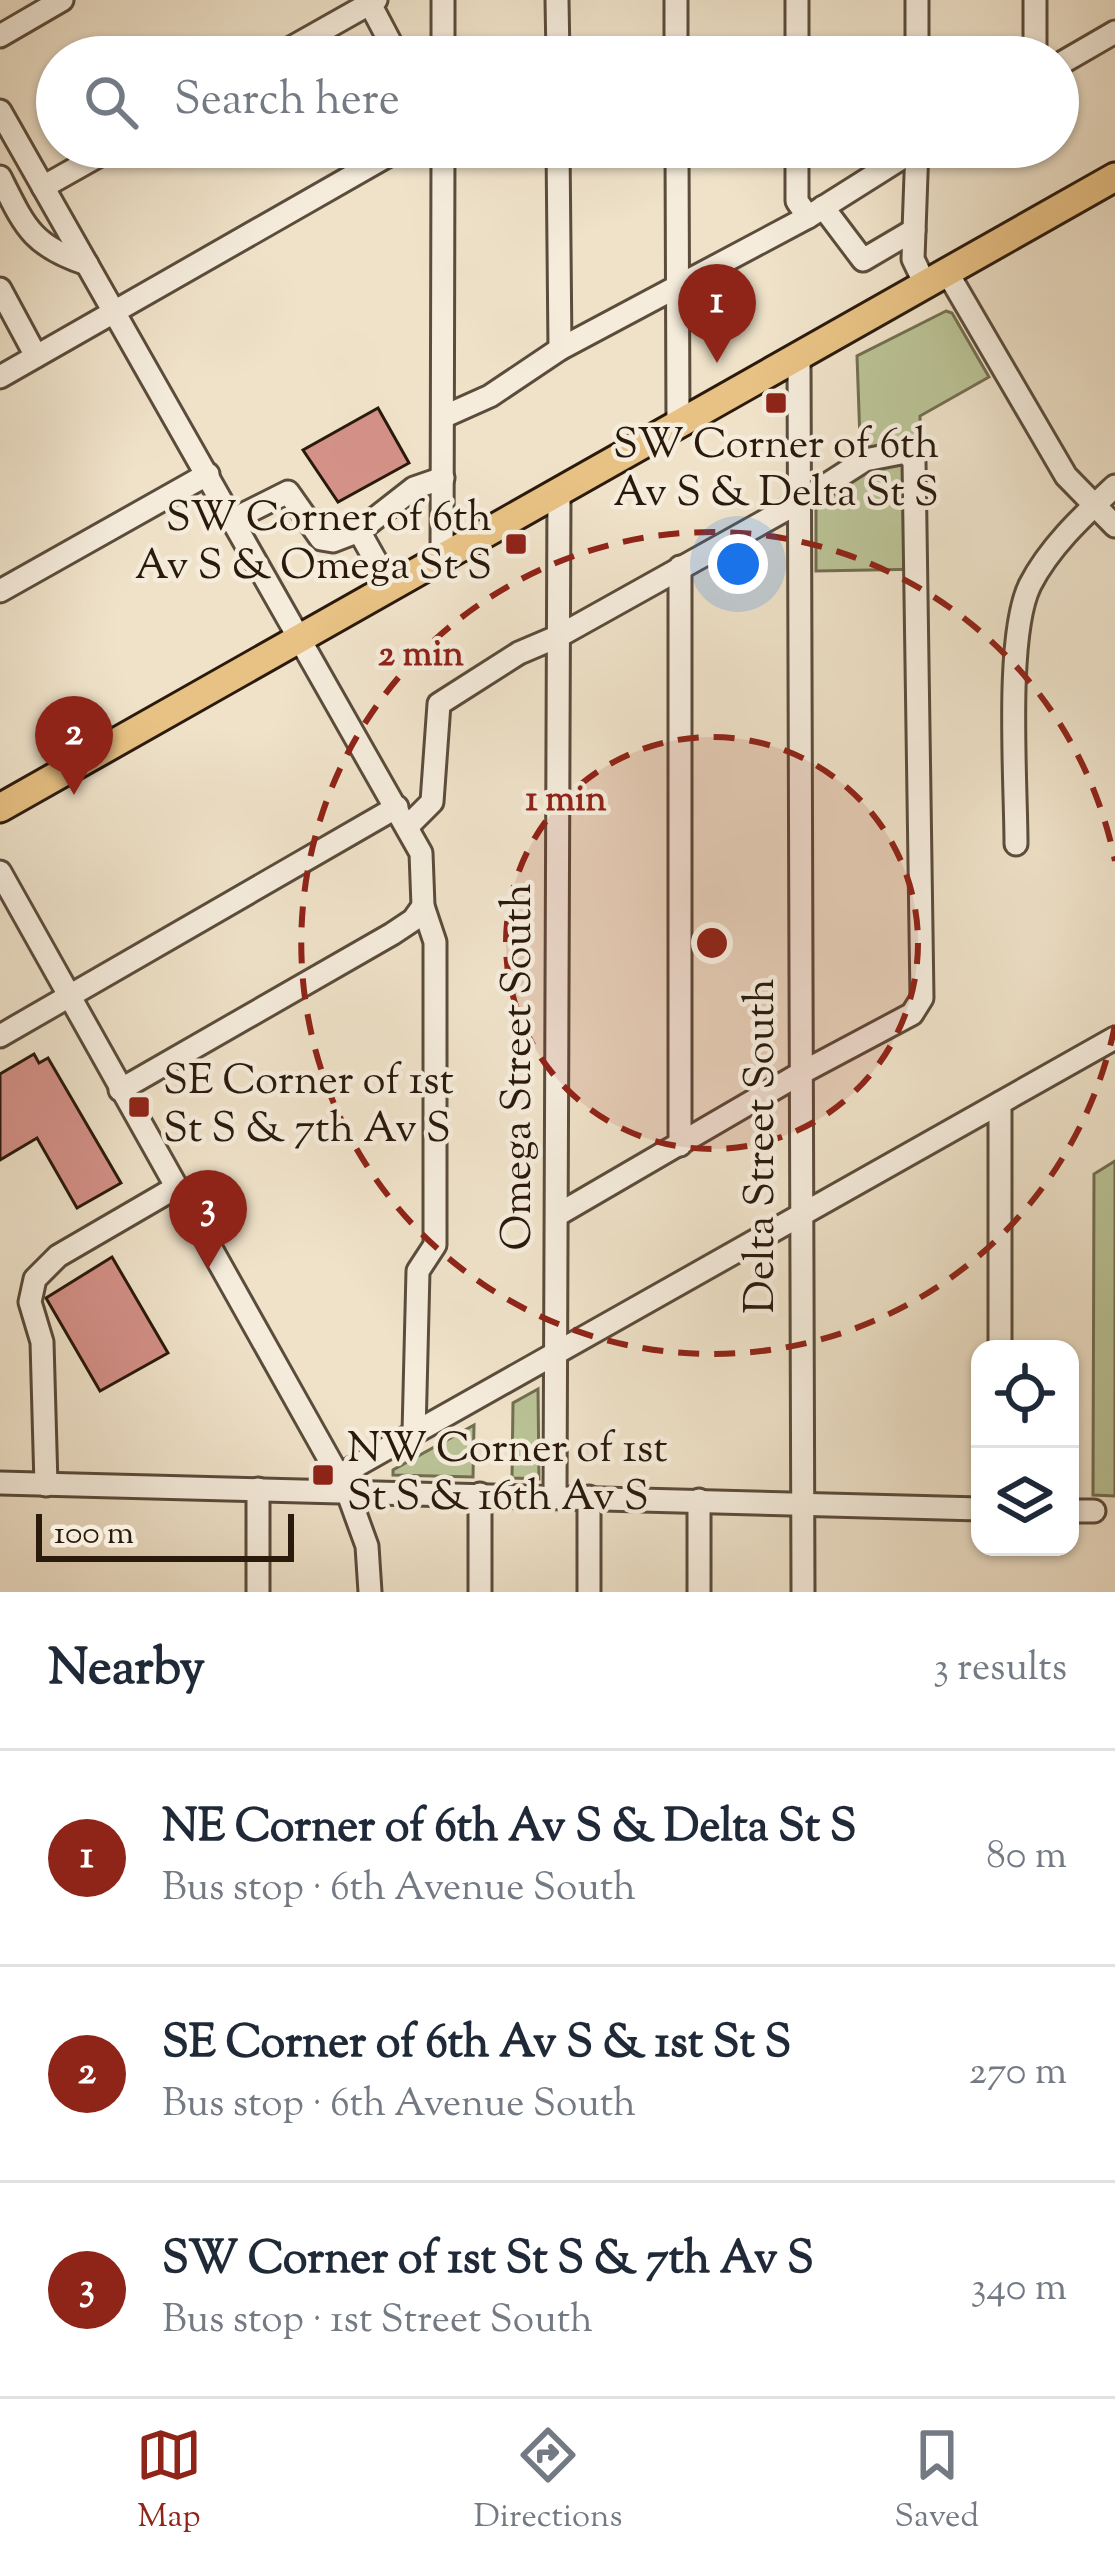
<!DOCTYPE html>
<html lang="en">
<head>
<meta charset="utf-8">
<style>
  :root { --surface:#fff; --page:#f6f6f7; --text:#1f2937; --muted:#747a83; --line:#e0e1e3; --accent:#8f2418 }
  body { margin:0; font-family:"Sorts Mill Goudy",serif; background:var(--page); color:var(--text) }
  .controls { position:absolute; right:36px; bottom:36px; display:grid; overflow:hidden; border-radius:24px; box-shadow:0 3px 9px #0004 }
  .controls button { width:108px; height:108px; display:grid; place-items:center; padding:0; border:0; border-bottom:3px solid var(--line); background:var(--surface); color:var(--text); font:60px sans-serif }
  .scale { position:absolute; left:36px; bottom:30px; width:258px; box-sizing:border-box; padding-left:12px; border:6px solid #2a1a0c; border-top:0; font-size:33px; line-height:42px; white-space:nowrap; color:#2a1a0c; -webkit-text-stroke:9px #f5ecdc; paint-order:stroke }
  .you { position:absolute; left:738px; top:564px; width:42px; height:42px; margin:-30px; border:9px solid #fff; border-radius:50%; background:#1a73e8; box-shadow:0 0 0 18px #1a73e833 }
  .badge { display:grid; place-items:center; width:78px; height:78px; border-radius:50%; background:var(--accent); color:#fff; font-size:39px; font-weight:700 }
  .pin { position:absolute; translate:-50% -99px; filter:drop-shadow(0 3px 6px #0008) }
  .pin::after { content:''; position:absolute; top:63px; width:42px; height:36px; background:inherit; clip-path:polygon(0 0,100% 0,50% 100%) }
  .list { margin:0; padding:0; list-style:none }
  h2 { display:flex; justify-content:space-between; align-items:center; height:156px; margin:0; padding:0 48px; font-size:51px }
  h2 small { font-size:39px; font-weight:400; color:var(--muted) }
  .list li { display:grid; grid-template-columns:78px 1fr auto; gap:36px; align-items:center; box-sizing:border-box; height:216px; padding:0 48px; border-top:3px solid var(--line) }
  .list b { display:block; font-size:45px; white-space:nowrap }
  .list p { margin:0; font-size:39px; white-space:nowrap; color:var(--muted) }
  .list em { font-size:39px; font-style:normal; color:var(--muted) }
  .icon { flex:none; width:66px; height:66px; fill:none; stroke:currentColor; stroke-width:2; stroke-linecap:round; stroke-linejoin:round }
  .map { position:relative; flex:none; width:1115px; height:1592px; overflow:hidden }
  .search { position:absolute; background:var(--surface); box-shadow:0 3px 9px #0004; left:36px; right:36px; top:36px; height:132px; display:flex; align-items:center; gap:30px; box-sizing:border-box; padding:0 42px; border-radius:66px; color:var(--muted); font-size:45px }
  .sheet { height:804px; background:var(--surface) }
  nav { display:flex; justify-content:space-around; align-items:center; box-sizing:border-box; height:168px; border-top:3px solid var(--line); background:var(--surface); font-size:33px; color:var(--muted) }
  nav a { display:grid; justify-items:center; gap:6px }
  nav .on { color:var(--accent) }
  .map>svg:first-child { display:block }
</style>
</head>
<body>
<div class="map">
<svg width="1115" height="1592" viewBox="0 0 1115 1592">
  <rect width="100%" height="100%" fill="#efe2c9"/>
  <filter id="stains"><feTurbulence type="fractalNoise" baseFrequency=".00167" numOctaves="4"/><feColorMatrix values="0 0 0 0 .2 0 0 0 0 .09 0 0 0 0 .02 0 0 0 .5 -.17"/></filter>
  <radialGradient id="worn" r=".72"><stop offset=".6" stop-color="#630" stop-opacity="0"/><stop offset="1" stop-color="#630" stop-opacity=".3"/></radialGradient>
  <g fill="#bac396" stroke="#726e51" stroke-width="3">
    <polygon points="946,311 952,313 989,377 920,416 925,569 816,571 816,496 861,469 857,356"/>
    <polygon points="1115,1161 1115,1496 1093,1495 1094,1174"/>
    <polygon points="538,1389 539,1479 512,1478 513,1403"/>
    <polygon points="474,1425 473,1477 393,1475 393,1470"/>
  </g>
  <g fill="#d49188" stroke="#2a1a0c" stroke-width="3">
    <polygon points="378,408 409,463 338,502 303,450"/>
    <polygon points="34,1054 39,1063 48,1058 121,1183 77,1208 37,1138 0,1160 0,1074"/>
    <polygon points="112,1257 168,1353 100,1391 46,1298"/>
  </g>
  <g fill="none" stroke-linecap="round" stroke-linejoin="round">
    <g stroke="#5b4c3b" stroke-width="27">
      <g id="minor">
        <polyline points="368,0 398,57"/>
        <polyline points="443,0 443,57"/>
        <polyline points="557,0 558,57"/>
        <polyline points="676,0 676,57"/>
        <polyline points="797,0 797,57"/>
        <polyline points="917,0 917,57"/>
        <polyline points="0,36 62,0"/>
        <polyline points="275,57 376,0"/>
        <polyline points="1035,57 1035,0"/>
        <polyline points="1058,65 1115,32"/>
        <polyline points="0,111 421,853 423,906 435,942 435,1245 418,1271 414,1433"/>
        <polyline points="558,147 560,349"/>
        <polyline points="677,147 678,425"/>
        <polyline points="797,147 797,201 808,217"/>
        <polyline points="917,147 913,259 925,284"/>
        <path d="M0,177C25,227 32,246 87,264"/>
        <polyline points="43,187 114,147"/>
        <polyline points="823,207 863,260 914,230"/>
        <polyline points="947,272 1066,476 1115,526"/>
        <polyline points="0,289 36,356"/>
        <polyline points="799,357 803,1592"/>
        <polyline points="0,377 403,147"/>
        <polyline points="443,417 490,396 560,349 808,217 919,147"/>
        <polyline points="234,519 288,492 321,539 333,541 359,531 391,588"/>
        <polyline points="359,531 414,488 443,478"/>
        <polyline points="442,559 443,147"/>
        <polyline points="0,591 208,474"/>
        <polyline points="408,826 432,802 439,704 519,653 559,636 801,501 865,460 906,452 914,461 922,998 912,1014 803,1072 559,1214"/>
        <path d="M1016,844C1016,782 1005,636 1030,585C1050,546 1084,515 1115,486"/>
        <polyline points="0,872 347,1491 367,1546 370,1592"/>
        <polyline points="0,1036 397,807"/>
        <polyline points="120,1090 392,934 413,920 423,906"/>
        <polyline points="1000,1103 1000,1349"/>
        <polyline points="680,1145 680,567"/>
        <polyline points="338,1476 1115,1038"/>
        <polyline points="0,1483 980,1509"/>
        <polyline points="46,1485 42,1342 30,1302 35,1279 58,1256 175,1188"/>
        <polyline points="555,1496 559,493"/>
        <polyline points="699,1500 699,1592"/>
        <polyline points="1070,1511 1094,1511"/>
        <polyline points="258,1592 258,1489"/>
        <polyline points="480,1592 480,1494"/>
        <polyline points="589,1592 589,1497"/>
      </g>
    </g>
    <g stroke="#2a1a0c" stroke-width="33">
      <polyline id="major" points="0,808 1115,177"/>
    </g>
    <use href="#minor" stroke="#f5ecdc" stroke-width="21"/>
    <use href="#major" stroke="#e8c184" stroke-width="27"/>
  </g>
  <circle cx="712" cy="943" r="206" fill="#8f2418" fill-opacity=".12"/>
  <g fill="none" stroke="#8f2418" stroke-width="6" stroke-dasharray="21 15">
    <circle cx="712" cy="943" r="206"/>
    <path d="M1115 1025A411 411 0 1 1 1115 861"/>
  </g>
  <g fill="#8f2418" stroke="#f5ecdc" stroke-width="4.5">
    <rect x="764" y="391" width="24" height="24" rx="6"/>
    <rect x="504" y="532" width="24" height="24" rx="6"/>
    <rect x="127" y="1095" width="24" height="24" rx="6"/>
    <rect x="311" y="1463" width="24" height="24" rx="6"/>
  </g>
  <g text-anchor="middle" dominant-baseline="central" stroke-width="9" stroke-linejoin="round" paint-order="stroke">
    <g font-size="42" fill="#2a1a0c" stroke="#f5ecdc" text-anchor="start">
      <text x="776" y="447" text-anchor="middle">SW Corner of 6th<tspan x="776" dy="48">Av S &amp; Delta St S</tspan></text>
      <text x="492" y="520" text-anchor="end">SW Corner of 6th<tspan x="492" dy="48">Av S &amp; Omega St S</tspan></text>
      <text x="163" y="1083">SE Corner of 1st<tspan x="163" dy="48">St S &amp; 7th Av S</tspan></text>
      <text x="347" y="1451">NW Corner of 1st<tspan x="347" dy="48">St S &amp; 16th Av S</tspan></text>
    </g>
    <g font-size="42" fill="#2a1a0c" stroke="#f5ecdc">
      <text transform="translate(520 1067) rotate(-90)">Omega Street South</text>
      <text transform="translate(763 1146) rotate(-90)">Delta Street South</text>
    </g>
  </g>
  <circle cx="712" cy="943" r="18" fill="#8f2418" stroke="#f5ecdc" stroke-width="6"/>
  <g font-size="36" text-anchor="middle" font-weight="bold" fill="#8f2418" stroke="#f5ecdc" stroke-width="9" stroke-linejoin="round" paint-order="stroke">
    <text x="421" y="665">2 min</text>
    <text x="566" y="810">1 min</text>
  </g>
  <rect width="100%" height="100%" filter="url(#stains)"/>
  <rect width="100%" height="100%" fill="url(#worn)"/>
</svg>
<div class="controls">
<button><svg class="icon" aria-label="locate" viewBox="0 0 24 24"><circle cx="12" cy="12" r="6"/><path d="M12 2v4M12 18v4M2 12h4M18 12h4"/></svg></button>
<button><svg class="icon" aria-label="layers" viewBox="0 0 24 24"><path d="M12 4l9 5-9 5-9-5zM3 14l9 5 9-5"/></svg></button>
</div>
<div class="scale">100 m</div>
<div class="you"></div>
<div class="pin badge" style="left:717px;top:363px">1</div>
<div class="pin badge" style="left:74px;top:795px">2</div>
<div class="pin badge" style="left:208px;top:1269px">3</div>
<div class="search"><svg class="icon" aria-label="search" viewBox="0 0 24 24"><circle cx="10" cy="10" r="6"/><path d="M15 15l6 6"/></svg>Search here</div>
</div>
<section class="sheet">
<h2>Nearby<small>3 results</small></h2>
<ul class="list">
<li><span class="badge">1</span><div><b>NE Corner of 6th Av S &amp; Delta St S</b><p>Bus stop · 6th Avenue South</p></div><em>80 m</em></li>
<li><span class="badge">2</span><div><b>SE Corner of 6th Av S &amp; 1st St S</b><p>Bus stop · 6th Avenue South</p></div><em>270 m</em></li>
<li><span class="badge">3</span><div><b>SW Corner of 1st St S &amp; 7th Av S</b><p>Bus stop · 1st Street South</p></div><em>340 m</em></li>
</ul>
</section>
<nav>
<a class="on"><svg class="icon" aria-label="map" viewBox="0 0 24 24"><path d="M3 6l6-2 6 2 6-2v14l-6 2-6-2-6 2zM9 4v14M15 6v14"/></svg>Map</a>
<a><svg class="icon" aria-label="directions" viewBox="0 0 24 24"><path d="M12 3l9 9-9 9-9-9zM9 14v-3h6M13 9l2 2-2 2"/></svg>Directions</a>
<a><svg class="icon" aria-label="saved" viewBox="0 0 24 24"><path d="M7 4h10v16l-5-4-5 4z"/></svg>Saved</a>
</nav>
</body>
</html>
